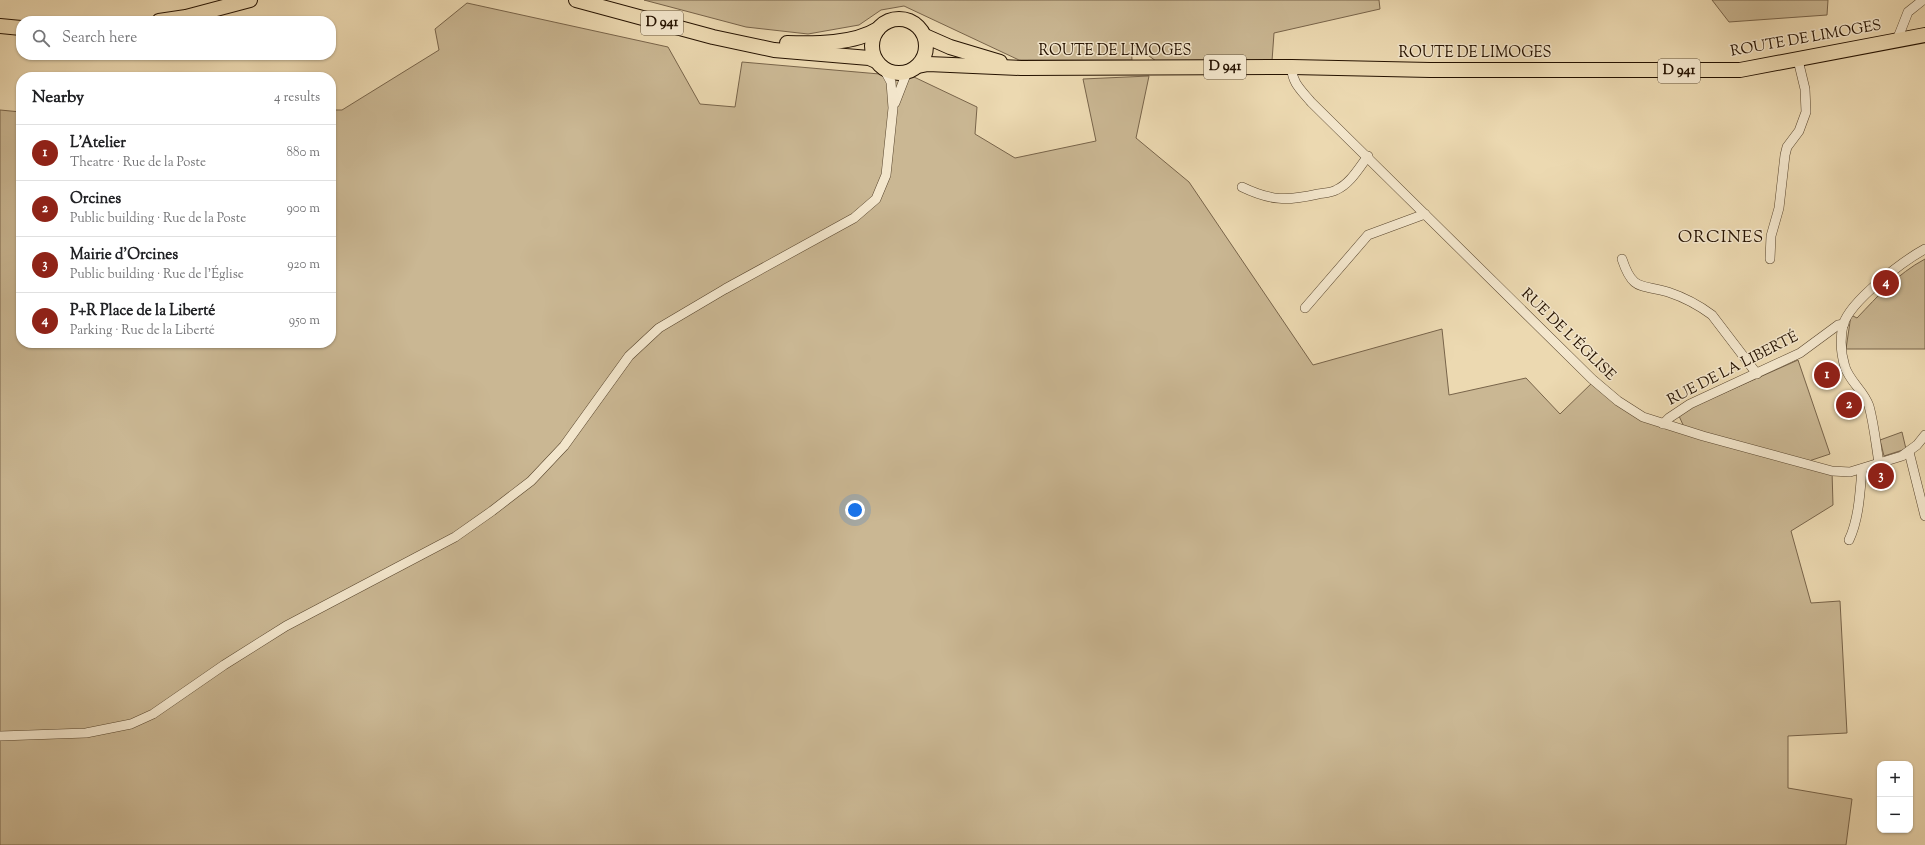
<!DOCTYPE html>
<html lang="en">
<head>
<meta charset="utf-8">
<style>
  :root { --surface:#fff; --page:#f2f2f2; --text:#202124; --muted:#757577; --line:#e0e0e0; --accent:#8f2418 }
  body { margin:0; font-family:"Sorts Mill Goudy",serif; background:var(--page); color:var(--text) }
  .controls { position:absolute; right:12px; bottom:12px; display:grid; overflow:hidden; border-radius:8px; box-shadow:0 1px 3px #0004 }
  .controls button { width:36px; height:36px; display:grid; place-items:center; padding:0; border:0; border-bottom:1px solid var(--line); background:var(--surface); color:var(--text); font:20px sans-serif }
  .you { position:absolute; left:855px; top:510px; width:14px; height:14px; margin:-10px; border:3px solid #fff; border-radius:50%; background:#1a73e8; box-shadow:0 0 0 6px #1a73e833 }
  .badge { display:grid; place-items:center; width:26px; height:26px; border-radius:50%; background:var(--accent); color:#fff; font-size:13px; font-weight:700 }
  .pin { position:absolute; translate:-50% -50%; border:2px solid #fff; box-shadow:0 1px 4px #0006 }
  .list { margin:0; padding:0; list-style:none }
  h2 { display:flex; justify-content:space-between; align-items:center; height:52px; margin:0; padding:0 16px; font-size:17px }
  h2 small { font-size:13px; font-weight:400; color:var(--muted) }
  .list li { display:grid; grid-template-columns:26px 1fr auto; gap:12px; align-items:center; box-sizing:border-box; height:56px; padding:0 16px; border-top:1px solid var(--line) }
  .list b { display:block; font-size:15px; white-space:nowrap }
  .list p { margin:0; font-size:13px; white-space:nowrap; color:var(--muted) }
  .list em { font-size:13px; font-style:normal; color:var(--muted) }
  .icon { flex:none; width:22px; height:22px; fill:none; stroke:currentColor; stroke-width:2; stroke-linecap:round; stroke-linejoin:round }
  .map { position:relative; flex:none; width:1925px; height:845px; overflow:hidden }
  .search { position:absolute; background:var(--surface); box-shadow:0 1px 3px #0004; left:16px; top:16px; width:320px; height:44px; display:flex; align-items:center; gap:10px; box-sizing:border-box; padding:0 14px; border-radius:16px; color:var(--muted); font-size:15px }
  .panel { position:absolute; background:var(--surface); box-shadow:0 1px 3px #0004; left:16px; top:72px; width:320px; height:276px; border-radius:16px }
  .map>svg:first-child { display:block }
</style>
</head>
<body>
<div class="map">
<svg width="1925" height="845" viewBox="0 0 1925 845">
  <rect width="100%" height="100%" fill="#ecd9b1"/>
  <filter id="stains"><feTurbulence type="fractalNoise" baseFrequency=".005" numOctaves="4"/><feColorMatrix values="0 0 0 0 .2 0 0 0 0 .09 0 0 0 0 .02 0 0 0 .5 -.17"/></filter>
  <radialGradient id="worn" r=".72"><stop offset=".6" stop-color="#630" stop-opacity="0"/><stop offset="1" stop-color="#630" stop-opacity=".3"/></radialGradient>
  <g fill="#cab793" stroke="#78644a">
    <polygon points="644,0 1379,0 1380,9 1274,33 1272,61 1156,61 1131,43 1132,60 1019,60 904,6 881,10 859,25 808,34 746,27"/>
    <polygon points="1712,0 1828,0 1827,15 1729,22"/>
    <polygon points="467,3 668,47 700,104 735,107 742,62 914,77 977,107 975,134 1015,158 1096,141 1083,79 1149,76 1136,138 1189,182 1313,365 1442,329 1449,395 1526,378 1560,414 1594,381 1643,417 1832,471 1833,505 1791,531 1811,603 1840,601 1847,733 1788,736 1788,788 1852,799 1846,845 0,845 0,110 21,112 21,343 331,343 331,110 342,110 439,50 435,29"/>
    <path d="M1925,259V349H1846L1851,315L1857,318C1878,296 1897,274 1925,259Z"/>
    <polygon points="1798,360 1830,454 1806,462 1684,427 1679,416 1690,408"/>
    <polygon points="1902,432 1906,449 1884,456 1880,440"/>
  </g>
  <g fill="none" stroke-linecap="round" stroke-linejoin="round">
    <g stroke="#57442c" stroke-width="10">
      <g id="street">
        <polyline points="1897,40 1908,12 1923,0"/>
        <path d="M1292,67C1291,82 1302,91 1311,102L1592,379L1618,401L1643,417L1703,436L1832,471L1850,472L1902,456L1917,445L1925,435"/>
        <polyline points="895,103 907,72"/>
        <path d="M1242,187C1271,201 1287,201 1318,194C1323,193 1331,193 1336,190C1350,184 1359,168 1368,156"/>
        <path d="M1622,259C1633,292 1641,284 1668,292C1683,297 1700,306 1712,315L1757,374"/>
        <polyline points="1770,259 1771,236 1779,208 1785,155 1787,147 1799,131 1806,112 1805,89 1798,60"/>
        <polyline points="1305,308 1368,235 1425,214"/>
        <polyline points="1663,424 1669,418 1690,404 1800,353 1838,325 1844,324"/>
        <polyline points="1909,452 1925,516"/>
        <path d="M1879,463C1876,445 1874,424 1869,406C1864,391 1850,382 1845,367C1841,354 1840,339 1843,325C1850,301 1903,261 1925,249"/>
        <path d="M1849,540C1859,519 1860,492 1862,469"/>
        <polyline points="0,736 86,733 131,724 153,714 224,665 286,626 455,537 492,511 531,481 564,446 629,356 659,328 725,289 854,218 876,199 886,175 893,108 891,82 884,69"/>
      </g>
    </g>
    <g stroke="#251200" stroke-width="16">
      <g id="primary">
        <polyline points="576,0 713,37 774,50 869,58 876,61"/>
        <circle cx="899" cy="46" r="27"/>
        <polyline points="159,21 186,17 250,0"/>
        <polyline points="0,26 21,28"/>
        <polyline points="925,36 950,47 1000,62"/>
        <path d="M787,43C815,44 854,44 878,29"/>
        <polyline points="918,66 928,64 1021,68 1292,67 1430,70 1740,70 1925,35"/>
      </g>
    </g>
    <use href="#street" stroke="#f3e6cc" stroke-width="9"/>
    <use href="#primary" stroke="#ecd9b1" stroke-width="14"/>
  </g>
  <g text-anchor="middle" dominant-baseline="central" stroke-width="3" stroke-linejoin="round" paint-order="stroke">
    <g fill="#f3e6cc" stroke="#63523d" stroke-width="1">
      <rect x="641" y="11" width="42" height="24" rx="3"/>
      <rect x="1204" y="55" width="42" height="24" rx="3"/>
      <rect x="1658" y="59" width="42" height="24" rx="3"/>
    </g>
    <g font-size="14" font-weight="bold" fill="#251200">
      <text x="662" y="23">D 941</text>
      <text x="1225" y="67">D 941</text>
      <text x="1679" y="71">D 941</text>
    </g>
    <g font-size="15" fill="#251200" stroke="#f3e6cc">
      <text transform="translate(1806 39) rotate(-10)">ROUTE DE LIMOGES</text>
      <text x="1115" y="51">ROUTE DE LIMOGES</text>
      <text x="1475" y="53">ROUTE DE LIMOGES</text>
      <text transform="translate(1568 335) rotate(44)">RUE DE L'ÉGLISE</text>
      <text transform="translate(1733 369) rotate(-27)">RUE DE LA LIBERTÉ</text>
    </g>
    <g font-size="17" letter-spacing="1" fill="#251200" stroke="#f3e6cc">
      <text x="1721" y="238">ORCINES</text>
    </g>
  </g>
  <rect width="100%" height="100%" filter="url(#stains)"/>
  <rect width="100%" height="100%" fill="url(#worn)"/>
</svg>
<div class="controls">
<button>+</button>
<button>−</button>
</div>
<div class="you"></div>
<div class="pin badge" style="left:1827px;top:375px">1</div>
<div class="pin badge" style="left:1849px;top:405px">2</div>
<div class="pin badge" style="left:1881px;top:476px">3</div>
<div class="pin badge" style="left:1886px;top:283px">4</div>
<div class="search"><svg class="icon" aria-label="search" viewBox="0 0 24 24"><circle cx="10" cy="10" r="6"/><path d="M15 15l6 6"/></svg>Search here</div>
<section class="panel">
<h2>Nearby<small>4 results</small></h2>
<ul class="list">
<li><span class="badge">1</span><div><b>L'Atelier</b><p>Theatre · Rue de la Poste</p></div><em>880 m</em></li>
<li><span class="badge">2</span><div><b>Orcines</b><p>Public building · Rue de la Poste</p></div><em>900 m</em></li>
<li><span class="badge">3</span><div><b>Mairie d'Orcines</b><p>Public building · Rue de l'Église</p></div><em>920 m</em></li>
<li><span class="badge">4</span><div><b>P+R Place de la Liberté</b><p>Parking · Rue de la Liberté</p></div><em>950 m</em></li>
</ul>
</section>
</div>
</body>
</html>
